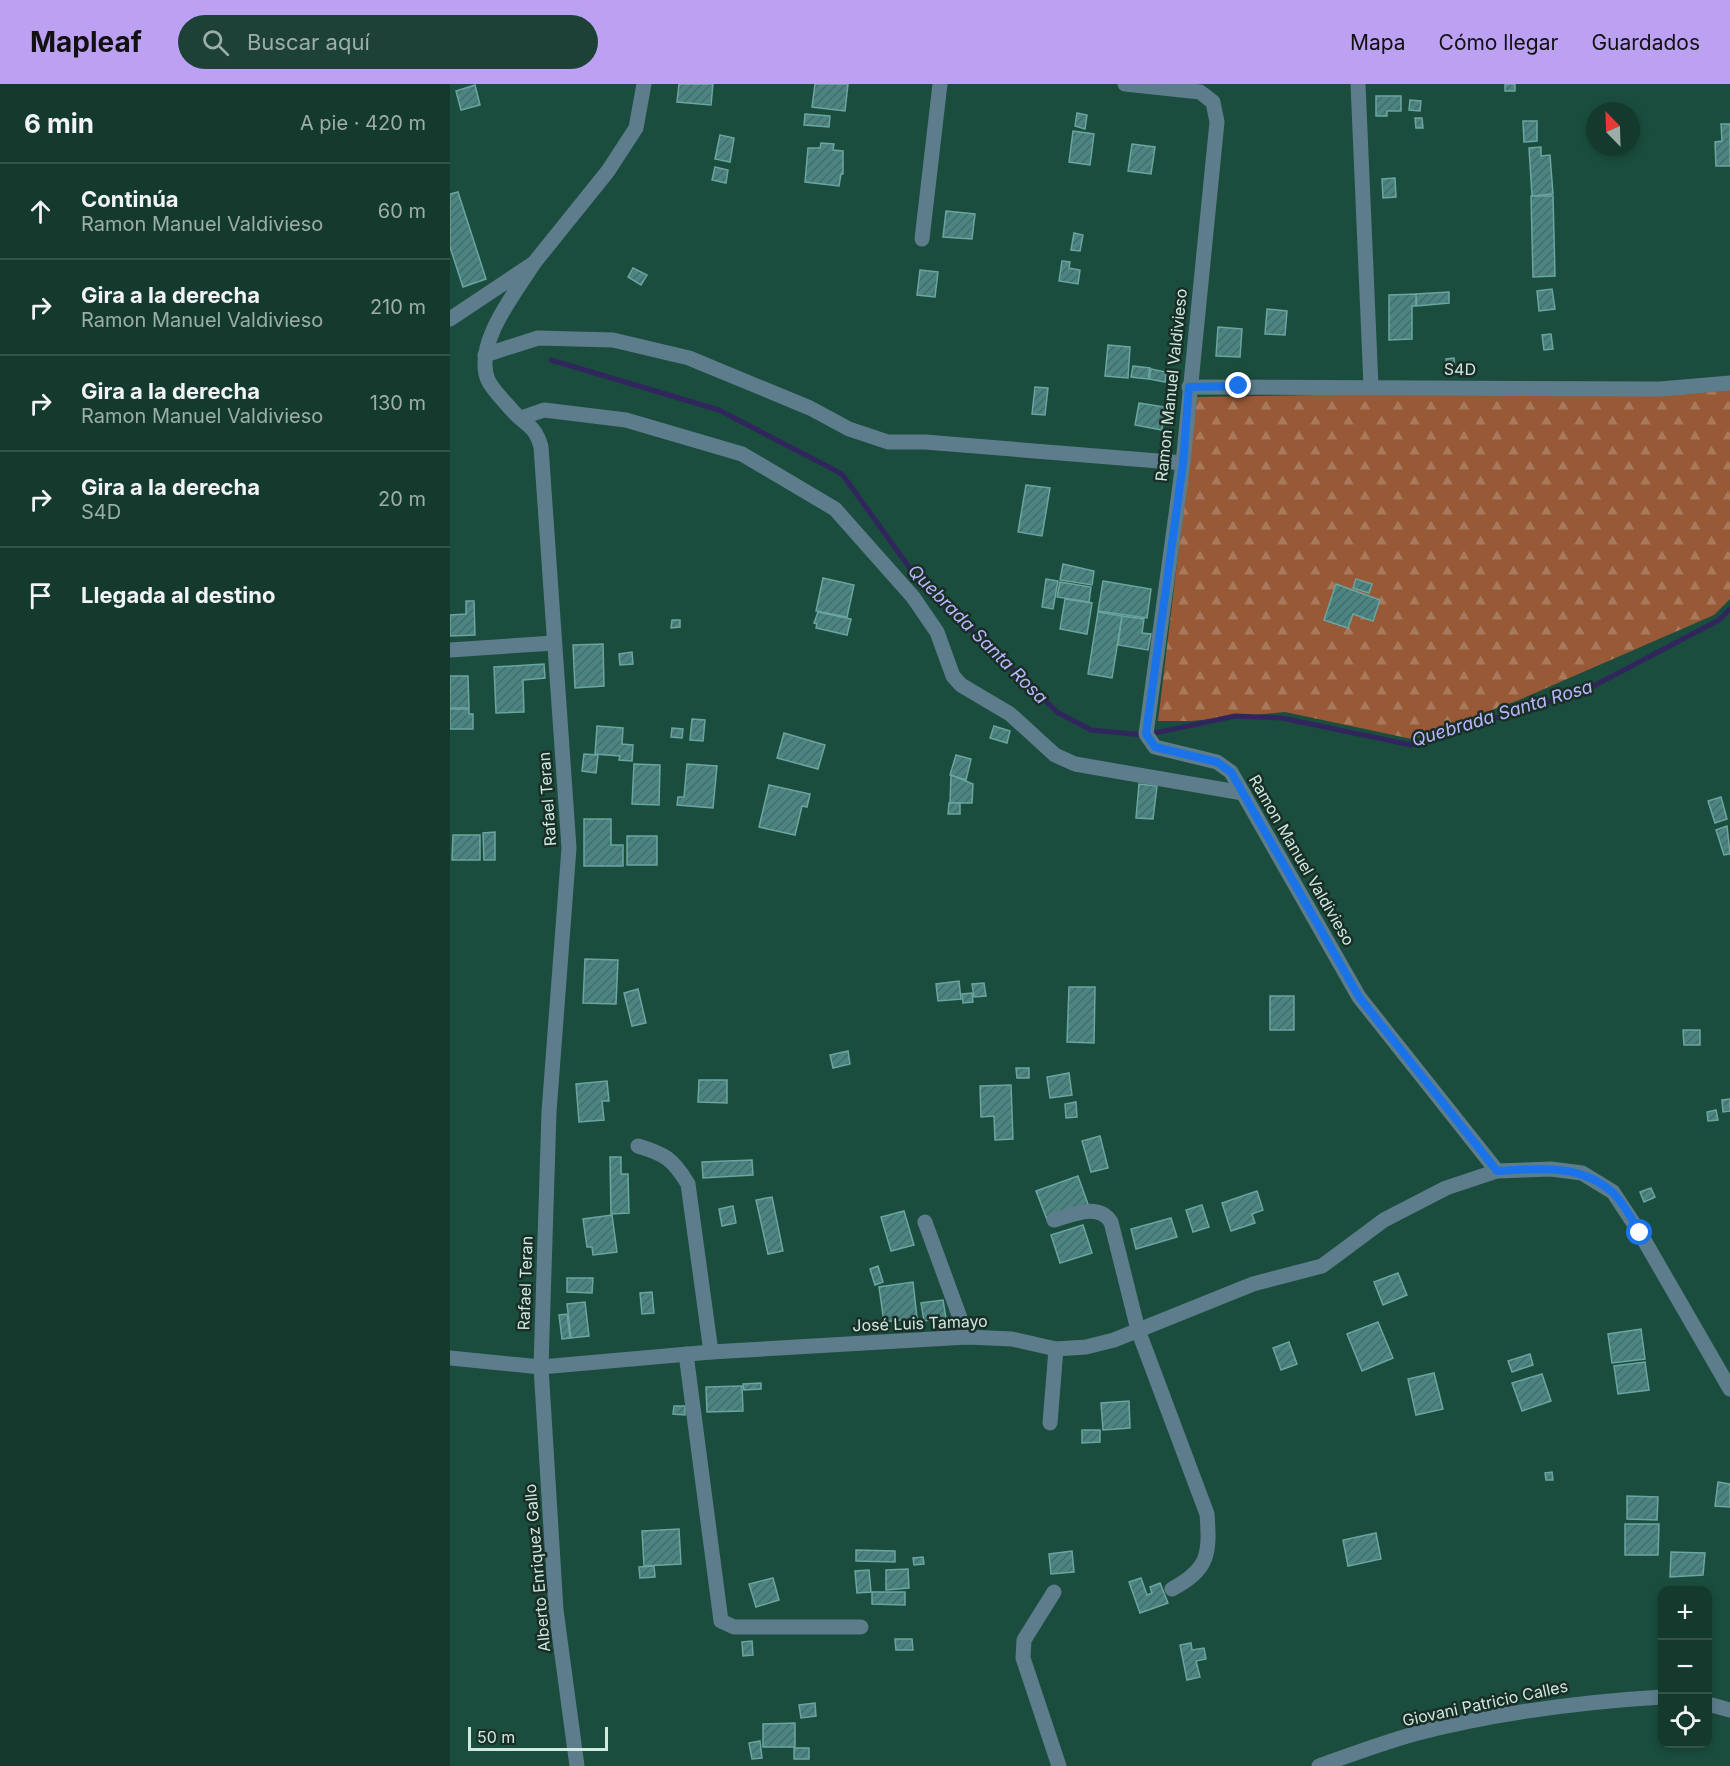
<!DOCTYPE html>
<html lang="es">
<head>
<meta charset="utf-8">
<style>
  :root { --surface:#143a2e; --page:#1d4136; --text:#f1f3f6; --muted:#9dadaa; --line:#33544a; --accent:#bca0f2 }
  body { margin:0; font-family:Inter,sans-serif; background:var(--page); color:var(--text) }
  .controls { position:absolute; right:18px; bottom:18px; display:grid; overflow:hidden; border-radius:12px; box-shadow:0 3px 9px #0003 }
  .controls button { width:54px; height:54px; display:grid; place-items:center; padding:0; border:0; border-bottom:2px solid var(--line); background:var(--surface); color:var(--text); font:30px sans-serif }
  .compass { position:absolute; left:1136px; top:18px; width:54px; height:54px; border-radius:50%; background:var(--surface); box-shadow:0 3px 9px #0003; rotate:337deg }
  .scale { position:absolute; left:18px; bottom:15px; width:140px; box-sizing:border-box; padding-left:6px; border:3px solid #d0eadf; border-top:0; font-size:16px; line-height:21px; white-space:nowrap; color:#d0eadf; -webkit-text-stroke:4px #192e27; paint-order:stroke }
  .stop { position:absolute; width:18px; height:18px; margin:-14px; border:4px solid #1a73e8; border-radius:50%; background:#fff }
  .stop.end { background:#1a73e8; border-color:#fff; box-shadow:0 2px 6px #0008 }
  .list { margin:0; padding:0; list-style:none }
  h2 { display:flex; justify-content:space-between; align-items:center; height:78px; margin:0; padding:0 24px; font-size:26px }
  h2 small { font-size:20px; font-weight:400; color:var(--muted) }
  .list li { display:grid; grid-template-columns:39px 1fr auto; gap:18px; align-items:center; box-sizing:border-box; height:96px; padding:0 24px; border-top:2px solid var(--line) }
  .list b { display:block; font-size:22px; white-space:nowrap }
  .list p { margin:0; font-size:20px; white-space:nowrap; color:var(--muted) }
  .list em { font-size:20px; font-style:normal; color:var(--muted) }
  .icon { flex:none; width:33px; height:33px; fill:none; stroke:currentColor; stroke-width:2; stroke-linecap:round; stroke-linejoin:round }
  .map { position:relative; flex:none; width:1280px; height:1682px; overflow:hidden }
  header { display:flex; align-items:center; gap:36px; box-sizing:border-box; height:84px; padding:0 30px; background:var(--accent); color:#111 }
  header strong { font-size:28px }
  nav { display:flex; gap:33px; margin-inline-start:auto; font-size:21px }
  .search { width:420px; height:54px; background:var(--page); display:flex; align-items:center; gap:15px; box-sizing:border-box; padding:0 21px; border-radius:33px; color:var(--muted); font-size:22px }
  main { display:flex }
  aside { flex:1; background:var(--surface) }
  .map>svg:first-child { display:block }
</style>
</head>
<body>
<header>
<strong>Mapleaf</strong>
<div class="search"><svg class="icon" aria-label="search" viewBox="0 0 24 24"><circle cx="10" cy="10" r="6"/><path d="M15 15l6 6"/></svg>Buscar aquí</div>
<nav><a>Mapa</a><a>Cómo llegar</a><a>Guardados</a></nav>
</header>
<main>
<aside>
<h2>6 min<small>A pie · 420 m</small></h2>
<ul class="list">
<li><svg class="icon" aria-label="ahead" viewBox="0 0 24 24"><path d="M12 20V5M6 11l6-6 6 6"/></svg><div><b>Continúa</b><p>Ramon Manuel Valdivieso</p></div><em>60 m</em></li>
<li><svg class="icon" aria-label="right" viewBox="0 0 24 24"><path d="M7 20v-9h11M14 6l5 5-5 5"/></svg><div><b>Gira a la derecha</b><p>Ramon Manuel Valdivieso</p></div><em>210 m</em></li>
<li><svg class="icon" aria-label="right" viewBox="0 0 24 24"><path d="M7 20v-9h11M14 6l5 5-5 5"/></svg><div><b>Gira a la derecha</b><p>Ramon Manuel Valdivieso</p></div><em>130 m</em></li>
<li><svg class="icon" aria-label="right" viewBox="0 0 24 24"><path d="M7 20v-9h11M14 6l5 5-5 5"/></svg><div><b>Gira a la derecha</b><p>S4D</p></div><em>20 m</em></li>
<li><svg class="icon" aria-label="arrive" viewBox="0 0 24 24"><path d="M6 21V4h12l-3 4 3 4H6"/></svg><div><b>Llegada al destino</b></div></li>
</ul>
</aside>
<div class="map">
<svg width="1280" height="1682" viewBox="0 0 1280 1682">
  <defs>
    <pattern id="forest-firs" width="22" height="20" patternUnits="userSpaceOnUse" patternTransform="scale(1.5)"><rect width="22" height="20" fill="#975936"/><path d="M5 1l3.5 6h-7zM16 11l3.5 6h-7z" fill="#a9795c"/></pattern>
    <pattern id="building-hatch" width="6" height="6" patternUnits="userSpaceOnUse" patternTransform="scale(1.5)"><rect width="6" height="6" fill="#4b8480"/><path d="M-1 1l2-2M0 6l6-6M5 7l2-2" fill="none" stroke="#466b68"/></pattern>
  </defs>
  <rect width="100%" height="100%" fill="#1a4d3d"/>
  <polygon fill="url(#forest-firs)" points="1280,304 1280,515 1264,531 1069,616 962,655 835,628 741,637 708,637 747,313"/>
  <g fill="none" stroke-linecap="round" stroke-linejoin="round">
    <g stroke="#31255e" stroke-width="5">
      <polyline points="101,276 269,326 392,390 467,494 607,628 641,646 693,651"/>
      <polyline points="700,650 785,632 832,634 961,661 1138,605 1269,536 1280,525"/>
    </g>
  </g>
  <g fill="url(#building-hatch)" stroke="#6ba5a0" stroke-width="1.5">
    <polygon points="229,0 263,0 261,21 227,18"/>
    <polygon points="365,0 398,0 395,27 362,23"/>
    <rect x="1055" y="0" width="10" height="7"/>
    <polygon points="25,1 30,21 11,26 6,7"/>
    <polygon points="926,12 951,12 951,27 937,27 937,32 926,32"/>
    <polygon points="960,16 971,17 970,27 959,26"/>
    <polygon points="627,29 637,31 635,45 625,42"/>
    <polygon points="355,30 380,32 379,43 354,41"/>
    <polygon points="965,34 972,34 973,44 966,44"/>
    <polygon points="1073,37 1087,37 1087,57 1074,58"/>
    <polygon points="1271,40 1280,40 1280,82 1266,82 1265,58 1272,57"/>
    <polygon points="623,47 644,50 640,81 619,78"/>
    <polygon points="270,51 284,54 280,78 265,75"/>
    <polygon points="371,59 384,60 383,66 393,67 393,90 391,90 389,102 355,98 358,64 370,64"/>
    <polygon points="682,60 705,63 701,90 678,87"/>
    <polygon points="1091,63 1091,72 1100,71 1103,110 1082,112 1079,64"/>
    <polygon points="265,83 278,86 276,99 262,96"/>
    <polygon points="945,94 946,113 933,114 932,95"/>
    <polygon points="8,108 36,195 13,203 0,163 0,110"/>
    <polygon points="1081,112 1103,112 1105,192 1083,193"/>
    <polygon points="496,127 525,130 522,155 493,153"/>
    <polygon points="624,149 633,151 630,167 621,166"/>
    <polygon points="612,177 620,178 619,184 630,186 628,200 609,197"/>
    <polygon points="183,184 197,191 191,201 178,193"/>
    <polygon points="470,186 488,188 485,213 467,211"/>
    <polygon points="1102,205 1105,225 1089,227 1087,207"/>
    <polygon points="999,208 999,219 967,222 966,210"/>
    <polygon points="966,210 966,222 962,222 962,255 939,256 939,211"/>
    <polygon points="817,225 837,227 835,251 815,250"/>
    <polygon points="768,243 792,245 790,273 766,272"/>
    <polygon points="1101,250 1103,265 1094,266 1092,251"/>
    <polygon points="658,261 680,263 678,294 655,292"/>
    <polygon points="1004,274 1005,285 998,286 996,275"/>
    <polygon points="683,282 700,284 698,295 681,293"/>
    <polygon points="701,285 716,288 715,298 699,295"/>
    <polygon points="585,303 598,304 595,331 582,330"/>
    <polygon points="689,319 715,323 714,328 721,329 719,337 713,336 712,346 685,341"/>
    <polygon points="576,401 600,404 592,452 568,448"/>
    <polygon points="613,480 644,487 642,501 610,496"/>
    <polygon points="373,494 404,501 397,533 366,527"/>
    <polygon points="596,495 608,497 603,525 592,523"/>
    <polygon points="906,495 922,500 919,509 903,504"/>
    <polygon points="653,497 701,505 697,534 648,527"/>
    <polygon points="610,498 641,503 639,518 607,513"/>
    <polygon points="886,500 930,516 923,537 903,530 898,544 874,536"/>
    <polygon points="615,515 642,519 637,550 610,545"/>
    <polygon points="16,517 24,517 25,551 0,552 0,531 16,530"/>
    <polygon points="368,528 401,535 397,551 366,544 367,540 364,539"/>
    <polygon points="648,528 672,532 662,594 638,590"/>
    <polygon points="672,532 694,535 692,549 701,550 698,566 668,561"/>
    <polygon points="222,536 230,536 230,543 221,544"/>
    <polygon points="153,560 154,602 125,604 123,561"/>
    <polygon points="182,568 183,580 170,581 169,570"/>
    <polygon points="94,580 95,594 73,596 74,628 46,629 44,583"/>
    <polygon points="0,592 18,592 19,624 0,624"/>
    <polygon points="0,625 19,625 19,630 23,630 23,645 0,645"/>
    <polygon points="242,635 255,636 253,657 240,656"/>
    <polygon points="147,642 173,644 172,660 183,661 182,677 169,676 170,672 145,670"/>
    <polygon points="544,642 560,647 557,659 540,654"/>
    <polygon points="222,644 233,645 232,654 221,653"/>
    <polygon points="334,649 375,661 368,685 327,674"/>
    <polygon points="134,670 148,671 146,689 132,687"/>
    <polygon points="506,671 521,675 516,696 500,691"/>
    <polygon points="184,680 210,681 209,721 182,720"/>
    <polygon points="237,680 267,682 263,724 227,721 228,713 234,713"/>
    <polygon points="501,691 523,700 522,719 500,719"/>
    <polygon points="689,700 707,702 703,735 686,734"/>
    <polygon points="319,701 360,710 357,723 352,722 345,751 309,743"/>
    <polygon points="1271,713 1277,735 1265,739 1258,717"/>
    <polygon points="499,719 510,719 510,730 498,730"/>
    <polygon points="134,735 161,735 161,761 173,761 173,782 134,782"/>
    <polygon points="1277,742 1280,770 1274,771 1266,746"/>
    <polygon points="45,748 45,776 34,776 33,749"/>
    <polygon points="3,751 30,751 30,776 2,776"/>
    <rect x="177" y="752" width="30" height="29"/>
    <polygon points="135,875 168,876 166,920 133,919"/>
    <polygon points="509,897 511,915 488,917 486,900"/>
    <polygon points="534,899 536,912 524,913 522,900"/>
    <polygon points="619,903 645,903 644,959 617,958"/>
    <polygon points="188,905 196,939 182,942 174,909"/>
    <polygon points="522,909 523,918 513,919 512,910"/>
    <rect x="820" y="912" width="24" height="34"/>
    <polygon points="1233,946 1250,946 1250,961 1234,961"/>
    <polygon points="398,967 400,980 383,984 380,971"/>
    <polygon points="566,984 579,984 579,994 567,994"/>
    <polygon points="619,989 622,1011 600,1014 597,993"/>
    <polygon points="249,996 277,996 277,1019 248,1018"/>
    <polygon points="157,997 159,1017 152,1017 154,1036 129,1038 126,1000"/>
    <polygon points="561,1001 563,1055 545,1056 544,1032 531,1033 530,1002"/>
    <polygon points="1280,1015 1280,1027 1273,1028 1272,1016"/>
    <polygon points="626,1018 627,1033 616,1034 615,1020"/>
    <polygon points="1266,1026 1268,1036 1258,1037 1257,1028"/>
    <polygon points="650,1052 658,1084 641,1088 632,1057"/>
    <polygon points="160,1073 171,1073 171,1090 178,1090 179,1129 161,1130"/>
    <polygon points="302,1076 303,1091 253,1094 252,1078"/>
    <polygon points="628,1092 639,1123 598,1138 586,1107"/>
    <polygon points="1201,1104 1205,1113 1194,1118 1190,1108"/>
    <polygon points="807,1107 813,1126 802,1130 805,1139 781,1147 772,1119"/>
    <polygon points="322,1113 333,1167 318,1170 306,1116"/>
    <polygon points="752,1121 759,1143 743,1148 736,1126"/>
    <polygon points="283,1122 286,1139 272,1142 269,1125"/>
    <polygon points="454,1127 464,1161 441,1167 431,1133"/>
    <polygon points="162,1131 167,1168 143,1171 142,1163 137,1163 133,1135"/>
    <polygon points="721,1134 727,1153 686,1165 681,1145"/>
    <polygon points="633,1141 642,1169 610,1179 601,1151"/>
    <polygon points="428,1182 433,1198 425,1201 420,1185"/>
    <polygon points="948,1189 957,1211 933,1221 924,1198"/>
    <polygon points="117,1194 143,1194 142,1209 117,1208"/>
    <polygon points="463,1198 467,1234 434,1238 429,1203"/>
    <polygon points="202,1208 204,1229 192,1230 190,1209"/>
    <polygon points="493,1216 496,1234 474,1237 471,1219"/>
    <polygon points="135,1218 139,1252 121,1254 117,1220"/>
    <polygon points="117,1230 120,1254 112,1255 109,1231"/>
    <polygon points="928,1238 943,1274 912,1287 897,1250"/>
    <polygon points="1191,1245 1195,1275 1162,1279 1158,1250"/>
    <polygon points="839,1258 847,1280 831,1286 823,1264"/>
    <polygon points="1080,1270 1083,1281 1062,1288 1058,1277"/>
    <polygon points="1195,1278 1199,1306 1168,1310 1164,1282"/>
    <polygon points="984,1289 993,1325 966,1331 958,1295"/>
    <polygon points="1092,1290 1101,1317 1072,1327 1062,1299"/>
    <polygon points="311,1299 311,1305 294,1306 293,1300"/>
    <polygon points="292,1302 293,1327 257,1328 256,1303"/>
    <polygon points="679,1317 680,1344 653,1346 651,1319"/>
    <polygon points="224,1322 235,1322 235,1331 223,1330"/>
    <polygon points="632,1346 650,1346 650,1358 632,1359"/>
    <polygon points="1102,1388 1103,1396 1096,1396 1095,1389"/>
    <polygon points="1268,1398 1280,1400 1280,1423 1265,1422"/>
    <polygon points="1177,1412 1208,1413 1207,1436 1177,1435"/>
    <polygon points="1175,1440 1209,1440 1208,1471 1175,1471"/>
    <polygon points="229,1445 231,1480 194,1482 192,1447"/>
    <polygon points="926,1449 931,1475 898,1482 893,1456"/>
    <polygon points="406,1466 445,1467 445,1478 406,1477"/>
    <polygon points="622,1467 624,1488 601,1490 599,1470"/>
    <polygon points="1221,1468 1255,1469 1253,1491 1220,1493"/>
    <polygon points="473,1473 474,1480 464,1481 463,1474"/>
    <polygon points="204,1482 205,1493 190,1494 189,1483"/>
    <polygon points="458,1485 459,1504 436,1506 436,1486"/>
    <polygon points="419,1486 421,1508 407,1509 405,1487"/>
    <polygon points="323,1494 329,1516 306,1523 299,1500"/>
    <polygon points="691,1494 697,1511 702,1509 700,1503 710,1499 718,1519 690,1529 679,1498"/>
    <polygon points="422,1508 455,1508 455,1521 422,1520"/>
    <polygon points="445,1555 462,1555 463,1566 446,1566"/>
    <polygon points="302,1557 303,1571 293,1572 292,1558"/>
    <polygon points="741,1559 742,1566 754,1564 756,1575 746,1577 750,1593 737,1596 730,1561"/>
    <polygon points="365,1619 366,1632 351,1634 349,1621"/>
    <polygon points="345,1639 345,1663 313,1663 313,1640"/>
    <polygon points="310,1657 312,1674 302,1675 299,1659"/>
    <rect x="344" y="1664" width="15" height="11"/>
  </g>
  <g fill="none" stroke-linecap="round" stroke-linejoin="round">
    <g stroke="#5d7d8c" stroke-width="15">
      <polyline points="675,0 750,8 763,18 767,38 733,379 696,650 705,663 767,678 781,688 909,913 1047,1087 1101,1085 1132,1089 1163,1108 1190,1149 1280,1305"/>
      <polyline points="908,0 921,302"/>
      <polyline points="472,155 490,0"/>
      <path d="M84,179C66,208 23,260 38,296C42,305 54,317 61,325C74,341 85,340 91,363L119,764L99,1028L91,1283L106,1526L127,1682"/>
      <polyline points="0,235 84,179 158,87 186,44 194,0"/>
      <polyline points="35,271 88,254 163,256 239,274 360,324 399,345 438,358 475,358 733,379"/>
      <polyline points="739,303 1210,305 1280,299"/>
      <polyline points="71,334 94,326 176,336 292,370 385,425 463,513 487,548 503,592 511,601 560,630 605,671 625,680 793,709"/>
      <polyline points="0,566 104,559"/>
      <path d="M188,1062C215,1070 223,1075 238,1100L261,1268"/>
      <path d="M604,1136C623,1131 648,1118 661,1138L688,1246L757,1430C760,1470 759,1485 722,1505"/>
      <polyline points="475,1138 517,1253"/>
      <polyline points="236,1270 271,1537 284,1543 411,1543"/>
      <polyline points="0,1274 91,1283 261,1268 517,1253 562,1255 606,1265 636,1263 664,1256 803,1200 872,1182 934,1136 996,1104 1047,1087"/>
      <polyline points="600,1339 606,1265"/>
      <polyline points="604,1508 574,1556 573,1574 609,1682"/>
      <polyline points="1258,1620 1280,1626"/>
      <path d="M869,1682C900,1671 932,1659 964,1650C1045,1629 1129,1618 1212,1613"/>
    </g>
  </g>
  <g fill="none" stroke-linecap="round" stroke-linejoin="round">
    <path stroke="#1a73e8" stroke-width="8" d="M789,302L739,303L733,379L696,650L705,663L767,678L781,688L909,913L1047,1087C1087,1085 1128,1079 1161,1107C1173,1117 1182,1136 1190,1149"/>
  </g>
  <g text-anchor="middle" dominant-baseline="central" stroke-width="5" stroke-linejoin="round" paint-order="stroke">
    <g font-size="16" fill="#d0eadf" stroke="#192e27">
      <text transform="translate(1010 285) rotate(1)">S4D</text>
      <text transform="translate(721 301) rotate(-84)">Ramon Manuel Valdivieso</text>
      <text transform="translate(97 715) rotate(-94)">Rafael Teran</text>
      <text transform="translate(852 776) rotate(60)">Ramon Manuel Valdivieso</text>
      <text transform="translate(75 1199) rotate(-88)">Rafael Teran</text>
      <text transform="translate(470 1239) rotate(-2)">José Luis Tamayo</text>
      <text transform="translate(87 1484) rotate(-95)">Alberto Enriquez Gallo</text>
      <text transform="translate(1035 1619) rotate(-12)">Giovani Patricio Calles</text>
    </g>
    <g font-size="18" font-style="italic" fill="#bdb6fe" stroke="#192e27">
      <text transform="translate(528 550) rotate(45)">Quebrada Santa Rosa</text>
      <text transform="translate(1052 629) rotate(-17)">Quebrada Santa Rosa</text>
    </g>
  </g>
</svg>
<div class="controls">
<button>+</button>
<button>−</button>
<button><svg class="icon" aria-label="locate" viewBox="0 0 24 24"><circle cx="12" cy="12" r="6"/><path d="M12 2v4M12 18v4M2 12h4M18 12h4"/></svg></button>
</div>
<svg class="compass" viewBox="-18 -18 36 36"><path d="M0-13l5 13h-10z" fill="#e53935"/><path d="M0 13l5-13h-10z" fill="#9dadaa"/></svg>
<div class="scale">50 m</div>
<div class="stop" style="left:1190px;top:1149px"></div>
<div class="stop end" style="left:789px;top:302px"></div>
</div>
</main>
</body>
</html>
